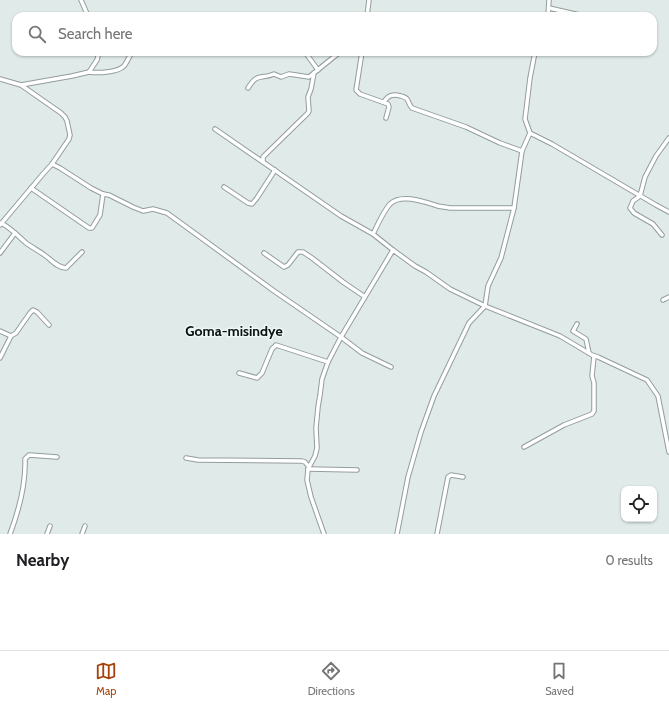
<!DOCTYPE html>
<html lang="en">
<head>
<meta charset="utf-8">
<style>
  :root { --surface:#fff; --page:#f6f6f6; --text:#202124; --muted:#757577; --line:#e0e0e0; --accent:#a54209 }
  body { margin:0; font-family:Cabin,sans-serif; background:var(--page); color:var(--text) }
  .controls { position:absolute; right:12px; bottom:12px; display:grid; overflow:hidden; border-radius:8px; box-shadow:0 1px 3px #0004 }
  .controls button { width:36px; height:36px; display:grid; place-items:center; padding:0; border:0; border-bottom:1px solid var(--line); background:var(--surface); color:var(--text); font:20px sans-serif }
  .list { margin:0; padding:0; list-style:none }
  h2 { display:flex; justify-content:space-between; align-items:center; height:52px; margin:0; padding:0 16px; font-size:17px }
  h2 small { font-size:13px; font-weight:400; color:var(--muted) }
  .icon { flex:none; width:22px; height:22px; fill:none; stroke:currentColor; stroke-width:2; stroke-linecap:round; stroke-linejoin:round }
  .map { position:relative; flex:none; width:669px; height:534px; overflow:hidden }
  .search { position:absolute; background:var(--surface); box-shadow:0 1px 3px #0004; left:12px; right:12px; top:12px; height:44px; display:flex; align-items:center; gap:10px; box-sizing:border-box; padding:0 14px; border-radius:12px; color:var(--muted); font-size:15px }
  .sheet { height:116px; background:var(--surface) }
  nav { display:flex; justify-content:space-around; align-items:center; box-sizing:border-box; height:56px; border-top:1px solid var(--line); background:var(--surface); font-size:11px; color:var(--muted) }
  nav a { display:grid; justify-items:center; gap:2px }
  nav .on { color:var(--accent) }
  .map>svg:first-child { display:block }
</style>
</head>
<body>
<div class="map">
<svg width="669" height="534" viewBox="0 0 669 534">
  <rect width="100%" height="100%" fill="#dfeae9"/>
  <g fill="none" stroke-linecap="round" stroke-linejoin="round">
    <g stroke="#939d9d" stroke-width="5.5">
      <g id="street">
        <polyline points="81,0 88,16"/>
        <polyline points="549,8 584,16"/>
        <polyline points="367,16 369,0"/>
        <polyline points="548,16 549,0"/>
        <polyline points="615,16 618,16"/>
        <polyline points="305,52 318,70"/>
        <polyline points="362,52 356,90 360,94 388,104 389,107 386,118"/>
        <path d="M89,72C97,73 117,73 124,66C127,62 129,57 132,52"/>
        <polyline points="0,79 21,85 72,76 89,72 97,60 99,52"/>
        <polyline points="21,85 61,113 65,117 67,121 70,135 69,139 52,164"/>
        <path d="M248,88C258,72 260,80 274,74L281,77L289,74L309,77L340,52"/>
        <path d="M384,102C388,95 393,94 401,96C404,97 405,97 407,99C409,102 409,105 412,108L466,127L500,143L522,151"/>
        <polyline points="215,129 341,216 373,234 393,250"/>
        <polyline points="530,133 552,144 656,205 669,212"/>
        <polyline points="263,161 263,157 265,155 308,113 309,111 308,97 311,89 314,73"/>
        <polyline points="224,187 248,203 252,204 257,198 275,170"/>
        <polyline points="31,188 89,228 92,228 100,215 103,194"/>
        <path d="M1,223C11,228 18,236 26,243C33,248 41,252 47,257C53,262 59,268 66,268L82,252"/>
        <polyline points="0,225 43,174 52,164 60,168 91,188 103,194 109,195 133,207 143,211 153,209 167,213 274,291 341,337 362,353 391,367"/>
        <path d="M373,234C378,224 383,212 390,204C401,193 425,202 438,206C442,207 446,207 450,208H514"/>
        <polyline points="662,235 653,224 634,213 630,208 633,201 640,196 645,177 656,156 669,138"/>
        <polyline points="0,253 15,233"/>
        <polyline points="264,253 284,267 288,265 298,252 303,252 312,258 343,282 365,297"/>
        <polyline points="663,300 669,297"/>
        <polyline points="577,324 573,331 586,339 589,353"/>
        <polyline points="0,331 11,336 16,333 30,313 33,310 37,312 49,325"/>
        <polyline points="0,358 11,336"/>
        <polyline points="239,373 257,378 262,373 272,349 276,345 328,362"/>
        <polyline points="524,447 564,425 592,414 594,411 594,383 592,376 594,356"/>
        <polyline points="186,458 198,460 302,461 305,462 309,467"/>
        <polyline points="308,469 357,470"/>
        <path d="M10,534C19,510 26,485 25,459L29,455L57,457"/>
        <polyline points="47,534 50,526"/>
        <polyline points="82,534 85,526"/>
        <polyline points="324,534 311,497 307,480 308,469 315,456 317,448 316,428 318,407 320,395 322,379 328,362 341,337 393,250 415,266 426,272 450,289 485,306 560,336 592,355 598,357 647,380 658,396 669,452"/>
        <polyline points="397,534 408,477 421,432 434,396 469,323 485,306 488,286 501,258 514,208 522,151 530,133 525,119 530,78 535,52"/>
        <polyline points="437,534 448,477 451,475 463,477"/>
      </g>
    </g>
    <use href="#street" stroke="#fff" stroke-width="3.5"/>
  </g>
  <g text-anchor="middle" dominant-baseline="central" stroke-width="3" stroke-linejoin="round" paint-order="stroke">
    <g font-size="14" font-weight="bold" fill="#0d1111" stroke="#ecf7f6">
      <text x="234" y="331">Goma-misindye</text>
    </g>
  </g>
</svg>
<div class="controls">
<button><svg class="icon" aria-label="locate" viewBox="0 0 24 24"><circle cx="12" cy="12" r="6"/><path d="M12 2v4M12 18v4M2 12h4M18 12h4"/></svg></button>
</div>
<div class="search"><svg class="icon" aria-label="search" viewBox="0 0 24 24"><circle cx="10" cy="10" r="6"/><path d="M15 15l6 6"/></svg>Search here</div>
</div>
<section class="sheet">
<h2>Nearby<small>0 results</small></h2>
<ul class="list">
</ul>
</section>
<nav>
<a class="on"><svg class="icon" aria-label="map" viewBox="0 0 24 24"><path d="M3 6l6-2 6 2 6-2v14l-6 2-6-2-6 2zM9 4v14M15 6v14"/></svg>Map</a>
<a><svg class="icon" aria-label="directions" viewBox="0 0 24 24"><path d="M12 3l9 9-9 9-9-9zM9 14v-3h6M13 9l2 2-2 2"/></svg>Directions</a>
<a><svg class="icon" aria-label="saved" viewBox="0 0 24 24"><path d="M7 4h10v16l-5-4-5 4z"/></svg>Saved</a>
</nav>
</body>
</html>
